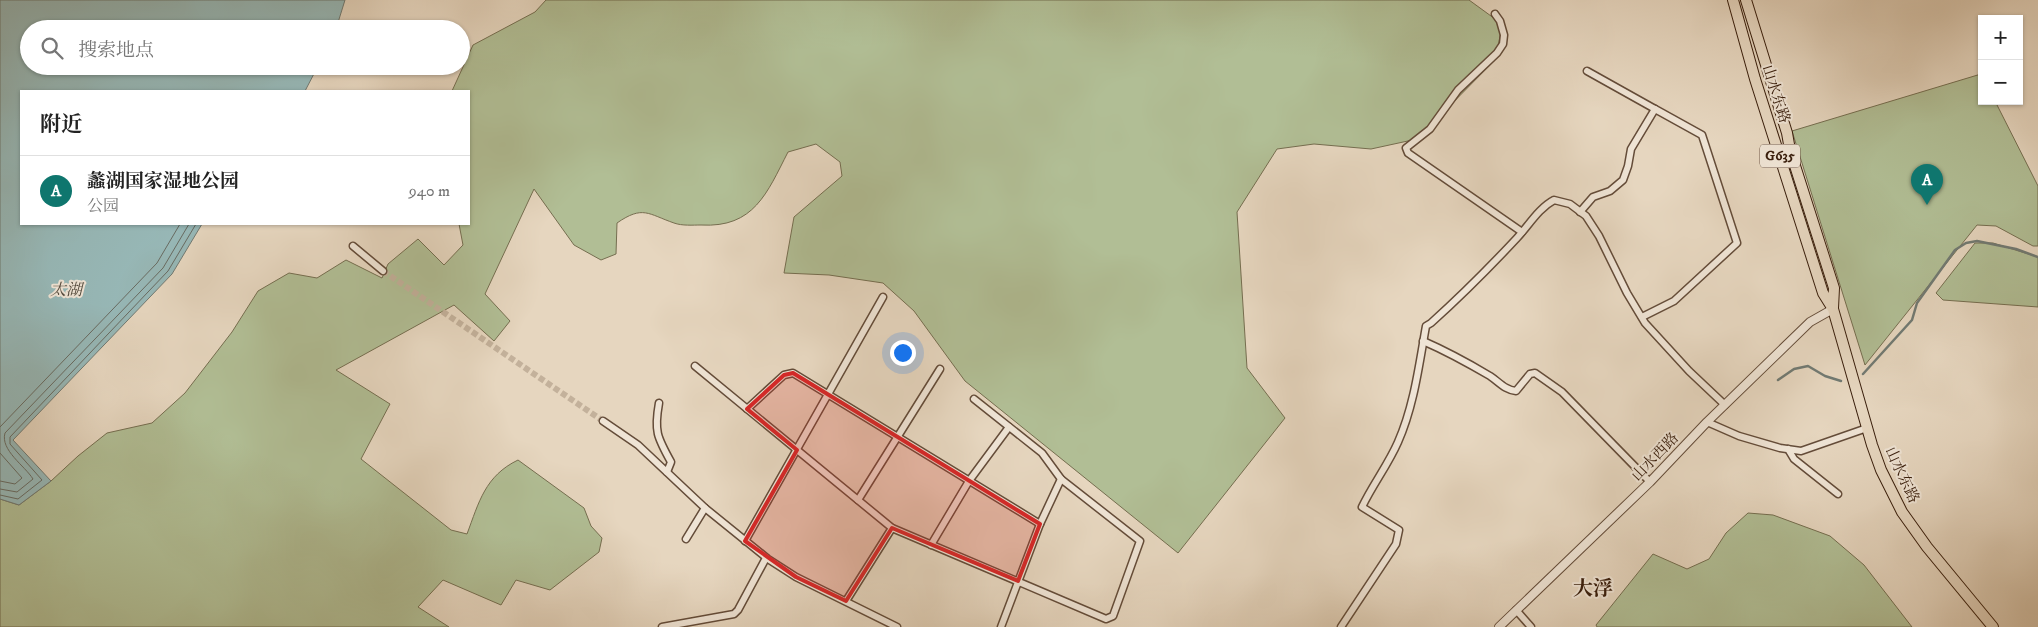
<!DOCTYPE html>
<html lang="zh">
<head>
<meta charset="utf-8">
<style>
  :root { --surface:#fff; --page:#f2f2f2; --text:#222; --muted:#767676; --line:#e0e0e0; --accent:#0f766e }
  body { margin:0; font-family:"IM FELL DW Pica","Noto Serif SC",serif; background:var(--page); color:var(--text) }
  .controls { position:absolute; right:15px; top:15px; display:grid; overflow:hidden; border-radius:0px; box-shadow:0 1px 4px #0004 }
  .controls button { width:45px; height:45px; display:grid; place-items:center; padding:0; border:0; border-bottom:1px solid var(--line); background:var(--surface); color:var(--text); font:25px sans-serif }
  .you { position:absolute; left:902px; top:352px; width:18px; height:18px; margin:-12px; border:4px solid #fff; border-radius:50%; background:#1a73e8; box-shadow:0 0 0 8px #1a73e833 }
  .badge { display:grid; place-items:center; width:32px; height:32px; border-radius:50%; background:var(--accent); color:#fff; font-size:16px; font-weight:700 }
  .pin { position:absolute; translate:-50% -41px; filter:drop-shadow(0 1px 2px #0008) }
  .pin::after { content:''; position:absolute; top:26px; width:18px; height:15px; background:inherit; clip-path:polygon(0 0,100% 0,50% 100%) }
  .list { margin:0; padding:0; list-style:none }
  h2 { display:flex; justify-content:space-between; align-items:center; height:65px; margin:0; padding:0 20px; font-size:21px }
  h2 small { font-size:16px; font-weight:400; color:var(--muted) }
  .list li { display:grid; grid-template-columns:32px 1fr auto; gap:15px; align-items:center; box-sizing:border-box; height:70px; padding:0 20px; border-top:1px solid var(--line) }
  .list b { display:block; font-size:19px; white-space:nowrap }
  .list p { margin:0; font-size:16px; white-space:nowrap; color:var(--muted) }
  .list em { font-size:16px; font-style:normal; color:var(--muted) }
  .icon { flex:none; width:28px; height:28px; fill:none; stroke:currentColor; stroke-width:2; stroke-linecap:round; stroke-linejoin:round }
  .map { position:relative; flex:none; width:2038px; height:627px; overflow:hidden }
  .search { position:absolute; background:var(--surface); box-shadow:0 1px 4px #0004; left:20px; top:20px; width:450px; height:55px; display:flex; align-items:center; gap:12px; box-sizing:border-box; padding:0 18px; border-radius:28px; color:var(--muted); font-size:19px }
  .panel { position:absolute; background:var(--surface); box-shadow:0 1px 4px #0004; left:20px; top:90px; width:450px; height:135px; border-radius:0px }
  .map>svg:first-child { display:block }
</style>
</head>
<body>
<div class="map">
<svg width="2038" height="627" viewBox="0 0 2038 627">
  <rect width="100%" height="100%" fill="#e6d6bf"/>
  <filter id="stains"><feTurbulence type="fractalNoise" baseFrequency=".004" numOctaves="4"/><feColorMatrix values="0 0 0 0 .2 0 0 0 0 .09 0 0 0 0 .02 0 0 0 .5 -.17"/></filter>
  <radialGradient id="worn" r=".72"><stop offset=".6" stop-color="#630" stop-opacity="0"/><stop offset="1" stop-color="#630" stop-opacity=".3"/></radialGradient>
  <g fill="#b1be95" stroke="#756e50">
    <path d="M546,0H1469L1502,24L1496,59L1417,139L1371,149L1314,144L1277,149L1237,212L1247,368L1285,418L1178,553L965,381L914,311L883,283L829,275L784,273L794,217L842,176L840,162L816,144L788,152C767,193 754,228 701,225C693,225 682,226 674,223C648,214 643,205 617,223L616,254L601,260L574,245L534,189L485,294L510,321L494,341L454,305L336,370L390,404L361,459L451,530L467,534C479,502 485,476 518,460L584,508L591,526L602,538L599,552L550,590L516,580L501,605L443,580L418,607L449,627H0V499L19,505L51,481L78,456L107,433L152,423L185,393L232,332L258,291L289,273L317,278L346,260L382,278L388,264L418,239L444,265L463,245L459,224H469V91H452L473,45L535,12Z"/>
    <polygon points="1981,74 1982,101 1995,101 2038,186 2038,246 2033,246 1996,226 1977,225 1865,365 1792,131"/>
    <polygon points="1975,243 1993,243 2038,257 2038,307 1943,300 1936,293"/>
    <polygon points="1748,513 1773,515 1830,536 1864,565 1912,627 1597,627 1596,625 1653,554 1687,569 1709,559 1726,533"/>
  </g>
  <polygon fill="#97b8b7" stroke="#717a73" points="0,0 345,0 336,29 29,29 29,66 318,66 305,91 21,91 21,224 202,224 172,274 13,440 51,481 19,505 0,499"/>
  <g fill="none" stroke-linecap="round" stroke-linejoin="round">
    <g stroke="#686b62" stroke-width="1">
      <polyline points="0,427 157,263 180,224"/>
      <polyline points="0,453 22,478 15,484 0,481"/>
      <path d="M0,489L17,492L33,479C25,466 0,450 5,433L163,268L189,224"/>
      <polyline points="0,495 18,499 42,480 10,444 10,437 168,271 196,224"/>
    </g>
    <g stroke="#717a73" stroke-width="2.5">
      <polyline points="1863,374 1912,320 1917,303 1955,250 1966,243 1977,241 2016,249 2038,257"/>
      <polyline points="1778,380 1794,369 1808,366 1825,376 1841,381"/>
    </g>
    <polyline stroke="#c3b19b" stroke-width="6" stroke-dasharray="6 3" stroke-linecap="butt" points="383,271 603,421"/>
    <g stroke="#644c39" stroke-width="9">
      <g id="minor">
        <polyline points="1495,14 1500,21 1504,35 1503,44 1497,53 1458,90 1430,129 1406,148 1408,153 1522,232"/>
        <polyline points="1587,71 1655,109"/>
        <polyline points="1580,212 1593,197 1610,191 1623,180 1628,166 1631,149 1655,109 1702,135 1737,243 1674,301 1642,317"/>
        <polyline points="353,246 383,271"/>
        <path d="M1423,341C1446,351 1468,363 1490,376C1499,382 1505,390 1516,391L1530,374L1535,373L1562,392L1650,482"/>
        <polyline points="695,366 892,528 1106,619 1113,616 1140,541 1061,479 1042,453 974,399"/>
        <path d="M659,403C654,431 657,437 671,462L667,472"/>
        <polyline points="747,409 784,375 793,373 1040,524"/>
        <polyline points="603,421 638,445 705,508 768,559 796,577 897,627"/>
        <polyline points="1707,422 1739,436 1780,448 1801,451 1867,428"/>
        <polyline points="1788,449 1794,459 1838,494"/>
        <polyline points="858,500 940,369"/>
        <polyline points="686,539 705,508"/>
        <polyline points="745,541 883,297"/>
        <polyline points="931,545 969,481 1009,427"/>
        <polyline points="846,601 892,528"/>
        <polyline points="1516,610 1531,627"/>
        <polyline points="662,627 734,614 738,610 766,558"/>
        <polyline points="1001,627 1040,524 1061,479"/>
        <path d="M1341,627L1396,544L1399,530L1362,507C1373,484 1388,465 1398,442C1414,406 1419,365 1426,326L1431,323C1461,296 1489,268 1517,238C1529,225 1539,208 1554,200L1570,204L1586,216L1599,236L1627,293L1645,323L1689,371L1725,405"/>
      </g>
    </g>
    <g stroke="#644c39" stroke-width="10">
      <polyline id="tertiary" points="1499,627 1650,482 1707,422 1810,322 1833,309"/>
    </g>
    <g stroke="#391e0c" stroke-width="12">
      <g id="trunk">
        <polyline points="1733,0 1755,79 1823,293 1833,309 1872,445 1881,470 1902,512 1927,547 1993,627"/>
        <polyline points="1746,0 1787,133 1790,150 1834,288 1833,308"/>
      </g>
    </g>
    <use href="#minor" stroke="#efe4d5" stroke-width="6"/>
    <use href="#tertiary" stroke="#efe4d5" stroke-width="8"/>
    <use href="#trunk" stroke="#e6d6bf" stroke-width="10"/>
  </g>
  <path fill="#d62828" fill-opacity="0.2" stroke="#d62828" stroke-width="4" stroke-linejoin="round" d="M793,373L1040,524L1018,581L892,528L846,601L796,577L745,541L797,450L747,409L784,375Z"/>
  <g text-anchor="middle" dominant-baseline="central" stroke-width="4" stroke-linejoin="round" paint-order="stroke">
    <rect fill="#efe4d5" stroke="#705948" stroke-width="1" x="1760" y="144.5" width="40" height="23" rx="4"/>
    <g font-size="14" font-weight="bold" fill="#391e0c">
      <text x="1780" y="156">G635</text>
    </g>
    <g font-size="15" fill="#391e0c" stroke="#efe4d5">
      <text transform="translate(1776 94) rotate(72)">山水东路</text>
      <text transform="translate(1655 457) rotate(-46)">山水西路</text>
      <text transform="translate(1902 475) rotate(65)">山水东路</text>
    </g>
    <g font-size="16" font-style="italic" fill="#554c3f" stroke="#efe4d5">
      <text x="66" y="290">太湖</text>
    </g>
    <g font-size="20" font-weight="bold" fill="#391e0c" stroke="#efe4d5">
      <text x="1593" y="589">大浮</text>
    </g>
  </g>
  <rect width="100%" height="100%" filter="url(#stains)"/>
  <rect width="100%" height="100%" fill="url(#worn)"/>
</svg>
<div class="controls">
<button>+</button>
<button>−</button>
</div>
<div class="you"></div>
<div class="pin badge" style="left:1927px;top:205px">A</div>
<div class="search"><svg class="icon" aria-label="search" viewBox="0 0 24 24"><circle cx="10" cy="10" r="6"/><path d="M15 15l6 6"/></svg>搜索地点</div>
<section class="panel">
<h2>附近<small></small></h2>
<ul class="list">
<li><span class="badge">A</span><div><b>蠡湖国家湿地公园</b><p>公园</p></div><em>940 m</em></li>
</ul>
</section>
</div>
</body>
</html>
